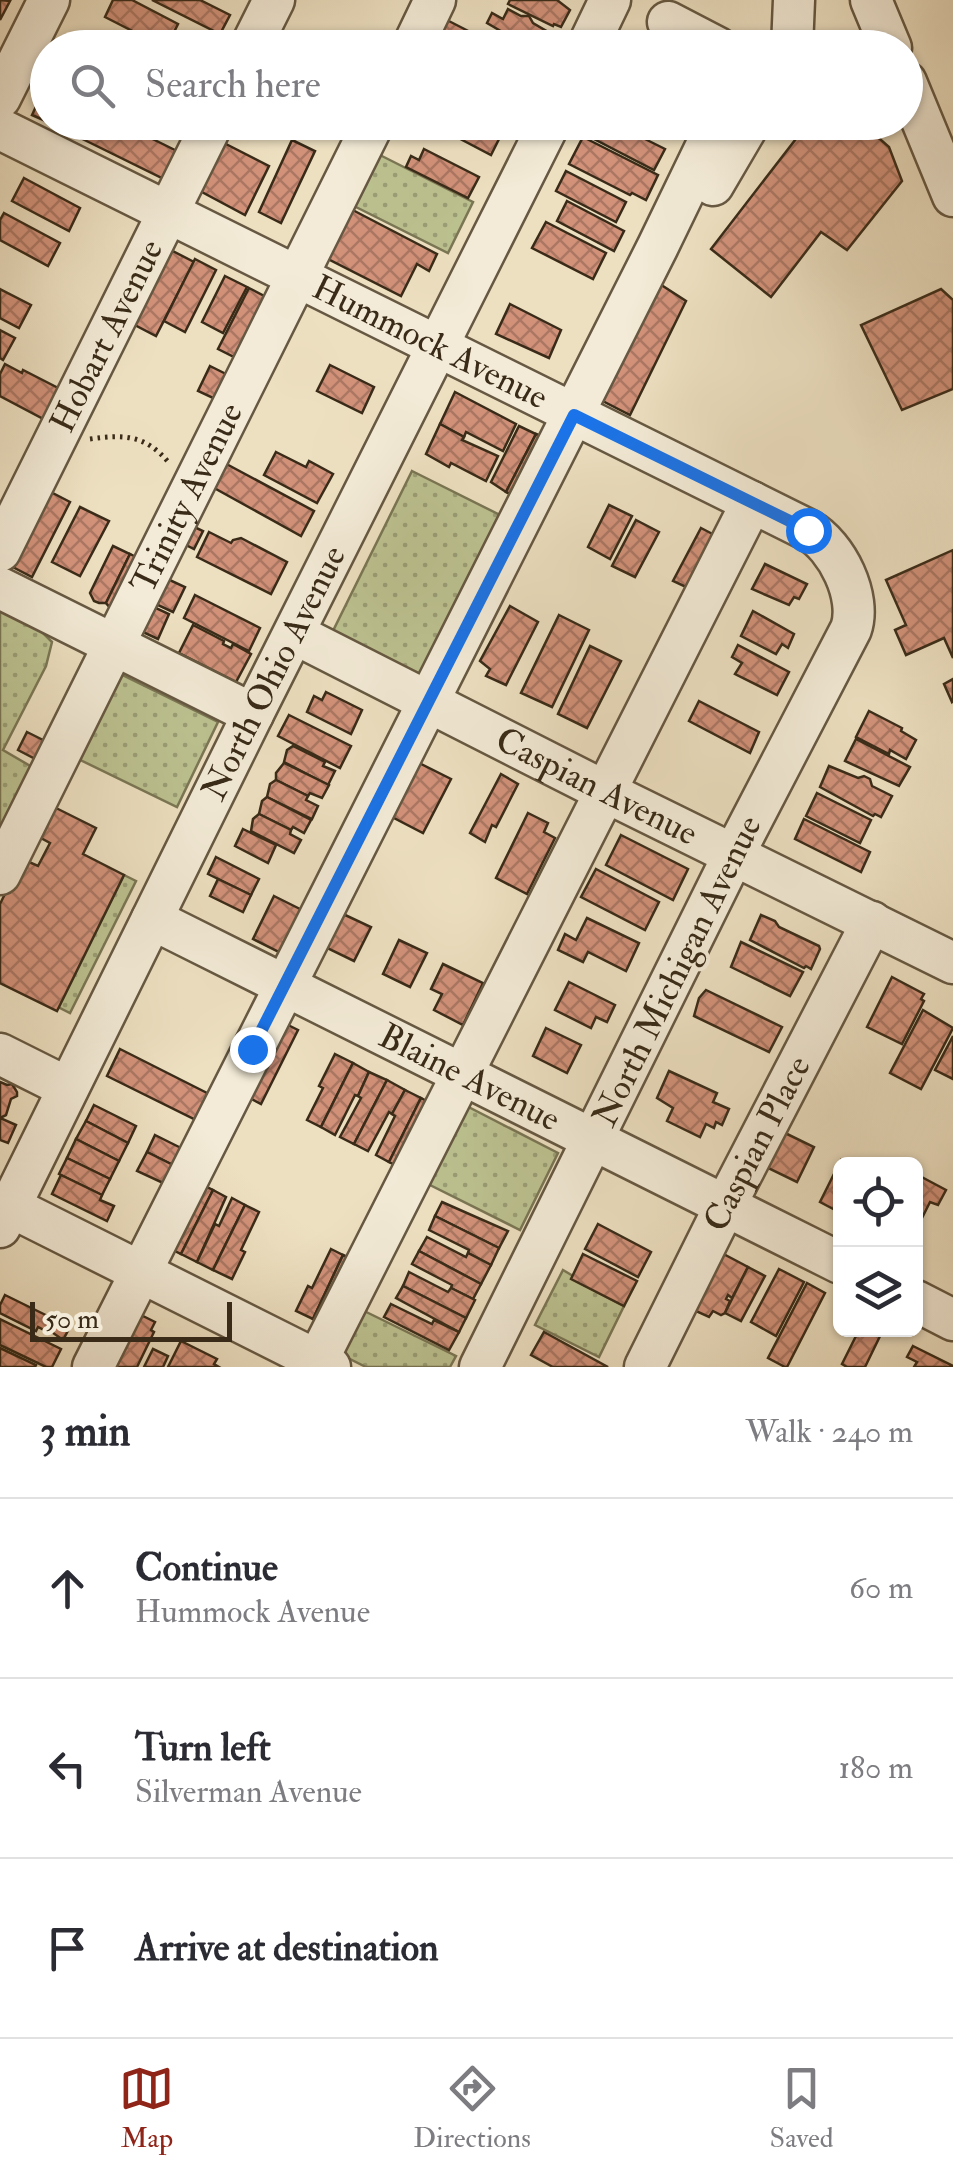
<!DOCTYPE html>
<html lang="en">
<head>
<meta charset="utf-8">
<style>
  :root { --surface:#fff; --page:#f2f2f3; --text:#2b2b33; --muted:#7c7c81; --line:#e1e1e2; --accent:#8f2418 }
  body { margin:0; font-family:"IM FELL Double Pica",serif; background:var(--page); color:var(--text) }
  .controls { position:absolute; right:30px; bottom:30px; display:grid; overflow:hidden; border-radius:15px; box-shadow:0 2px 8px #0004 }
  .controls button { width:90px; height:90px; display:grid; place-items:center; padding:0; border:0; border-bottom:2px solid var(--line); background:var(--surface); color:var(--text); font:50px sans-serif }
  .scale { position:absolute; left:30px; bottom:25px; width:202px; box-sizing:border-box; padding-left:10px; border:5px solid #392b18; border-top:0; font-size:28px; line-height:35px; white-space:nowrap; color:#392b18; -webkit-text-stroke:8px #f3ebd7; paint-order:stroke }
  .stop { position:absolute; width:30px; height:30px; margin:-22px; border:8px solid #1a73e8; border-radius:50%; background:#fff }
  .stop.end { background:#1a73e8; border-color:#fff; box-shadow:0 2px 10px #0008 }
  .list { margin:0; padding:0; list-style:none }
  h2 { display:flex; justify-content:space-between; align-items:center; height:130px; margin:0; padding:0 40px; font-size:42px }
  h2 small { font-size:32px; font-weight:400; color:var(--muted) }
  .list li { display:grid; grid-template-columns:65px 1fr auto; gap:30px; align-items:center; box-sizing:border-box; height:180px; padding:0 40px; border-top:2px solid var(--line) }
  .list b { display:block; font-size:38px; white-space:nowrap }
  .list p { margin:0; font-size:32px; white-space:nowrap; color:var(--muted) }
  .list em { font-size:32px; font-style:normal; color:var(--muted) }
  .icon { flex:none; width:55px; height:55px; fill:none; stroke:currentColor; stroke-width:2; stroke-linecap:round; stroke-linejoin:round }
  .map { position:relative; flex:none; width:953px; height:1367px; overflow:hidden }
  .search { position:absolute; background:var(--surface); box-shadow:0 2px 8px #0004; left:30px; right:30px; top:30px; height:110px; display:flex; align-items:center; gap:25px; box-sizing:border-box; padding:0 35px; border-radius:55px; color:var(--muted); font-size:38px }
  .sheet { height:670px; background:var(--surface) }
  nav { display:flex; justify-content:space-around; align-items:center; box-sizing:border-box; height:140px; border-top:2px solid var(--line); background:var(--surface); font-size:28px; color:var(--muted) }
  nav a { display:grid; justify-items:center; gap:5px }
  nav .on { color:var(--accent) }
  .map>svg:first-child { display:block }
</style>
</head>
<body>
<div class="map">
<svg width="953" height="1367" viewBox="0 0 953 1367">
  <defs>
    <pattern id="grass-dots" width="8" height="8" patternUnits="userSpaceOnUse" patternTransform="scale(2.5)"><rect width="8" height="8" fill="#bcc190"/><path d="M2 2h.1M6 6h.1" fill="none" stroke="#9a9d75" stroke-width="1.8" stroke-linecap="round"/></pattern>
    <pattern id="building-cross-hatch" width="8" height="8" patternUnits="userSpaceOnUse" patternTransform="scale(2.5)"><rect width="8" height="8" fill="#d2927a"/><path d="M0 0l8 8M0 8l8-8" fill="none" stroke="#ab7763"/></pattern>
  </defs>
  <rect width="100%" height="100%" fill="#ede0c1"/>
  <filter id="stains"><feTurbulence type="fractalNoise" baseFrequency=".002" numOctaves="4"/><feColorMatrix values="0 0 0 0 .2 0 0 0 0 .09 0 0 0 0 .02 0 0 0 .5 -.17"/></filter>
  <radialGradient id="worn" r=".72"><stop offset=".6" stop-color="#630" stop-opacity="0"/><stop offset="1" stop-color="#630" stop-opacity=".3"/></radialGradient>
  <g fill="url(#grass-dots)" stroke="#7a7654" stroke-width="2.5">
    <polygon points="370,150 473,202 448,253 344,201"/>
    <polygon points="412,471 506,518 424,683 330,637"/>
    <polygon points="0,610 35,625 52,642 46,666 3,750 32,767 0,858"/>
    <polygon points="112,670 218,722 177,807 70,755"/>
    <polygon points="124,875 136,881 70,1013 58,1007"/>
    <polygon points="455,1100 558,1153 520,1230 416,1178"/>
    <polygon points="563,1270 573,1276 572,1279 624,1306 599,1357 535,1325"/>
    <polygon points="352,1305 456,1356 450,1367 366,1367 338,1353"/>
  </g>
  <g fill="url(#building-cross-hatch)" stroke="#392b18" stroke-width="2.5">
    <polygon points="0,0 10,1 0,20"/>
    <polygon points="113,0 132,0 178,24 166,48 105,17"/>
    <polygon points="152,0 200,0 230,15 220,34"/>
    <polygon points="510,0 557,0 570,10 561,27 554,24 553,26 508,4"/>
    <polygon points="508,9 521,16 529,16 533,23 555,36 549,48 530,48 487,23 492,13 503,19"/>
    <polygon points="443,18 476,35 470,48 428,48"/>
    <polygon points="486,34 512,48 479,48"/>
    <polygon points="45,87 48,88 48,122 32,115"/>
    <polygon points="48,122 118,122 183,154 170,182"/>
    <polygon points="142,122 174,122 167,135"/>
    <polygon points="428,122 477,122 501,135 491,155"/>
    <polygon points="482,122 507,122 502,133"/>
    <polygon points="603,122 613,122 628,130 635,128 643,131 645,139 665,149 654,170 594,139"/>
    <polygon points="809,122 866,122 864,125 889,147 902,181 847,250 821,232 771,297 711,249"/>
    <polygon points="583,137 658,175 646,200 632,193 630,195 569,164"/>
    <polygon points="292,140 315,151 281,223 259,212"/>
    <polygon points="224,143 269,166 245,215 200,191"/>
    <polygon points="424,149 479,177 468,198 406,167 411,156 419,160"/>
    <polygon points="566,171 626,202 616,222 556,191"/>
    <polygon points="24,178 80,208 69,231 12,201"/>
    <polygon points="567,201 624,231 614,251 557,221"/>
    <polygon points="345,206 437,254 429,271 417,264 401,296 320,255"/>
    <polygon points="4,213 60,243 48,266 0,240 0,220"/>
    <polygon points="546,222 606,253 593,279 532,248"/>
    <polygon points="165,247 194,262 156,336 129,322"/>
    <polygon points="195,259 216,270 185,332 164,321"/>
    <polygon points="225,276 247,287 223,333 202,322"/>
    <polygon points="649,277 686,301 630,415 591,395"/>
    <polygon points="249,288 270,299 240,360 218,349"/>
    <polygon points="0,289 31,305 19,328 0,318"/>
    <polygon points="941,289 953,300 953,389 902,410 861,325"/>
    <polygon points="510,304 561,330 549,358 496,334"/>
    <polygon points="0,330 15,338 3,360 0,358"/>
    <polygon points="5,364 22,373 23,370 66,392 51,423 0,396 0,374"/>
    <polygon points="330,365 374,387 362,413 317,391"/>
    <polygon points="210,366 238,380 226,404 198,391"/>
    <polygon points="455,392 516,424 503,451 466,432 464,437 440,424"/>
    <polygon points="440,424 464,437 462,440 498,456 486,481 451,463 449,467 426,454"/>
    <polygon points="519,426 536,434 506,492 491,482"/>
    <polygon points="536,434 555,443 524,501 506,492"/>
    <polygon points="276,452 306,467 309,461 333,474 317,503 264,475"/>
    <polygon points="219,460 314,511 301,536 207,484"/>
    <polygon points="45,489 70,502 32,577 7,564"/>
    <polygon points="609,505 632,516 610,559 588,547"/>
    <polygon points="80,507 109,521 80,576 52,562"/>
    <polygon points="636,520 659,532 635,577 612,566"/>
    <polygon points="188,524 203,531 194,549 180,542"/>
    <polygon points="701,528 724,540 699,593 673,581"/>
    <polygon points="209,532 231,543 233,540 241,538 287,562 271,594 197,557"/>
    <polygon points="113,546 130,554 106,603 99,603 94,601 90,593"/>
    <polygon points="953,550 953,658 944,638 906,655 895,630 906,625 886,580"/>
    <polygon points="130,554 148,563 111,609 106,603"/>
    <polygon points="765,564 807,584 799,599 794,597 789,605 752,589"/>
    <polygon points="161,576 185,587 173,612 149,601"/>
    <polygon points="195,595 260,628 249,651 184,618"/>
    <polygon points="145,603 169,614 158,639 134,628"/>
    <polygon points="510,606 538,622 506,685 486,676 490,669 480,661"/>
    <polygon points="753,611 794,634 788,648 782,644 776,654 741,636"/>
    <polygon points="559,615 589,630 552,707 521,693"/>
    <polygon points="193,625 224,641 223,644 231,648 233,644 251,654 236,682 179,653"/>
    <polygon points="738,645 789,672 777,695 735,674 742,663 732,657"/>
    <polygon points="590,646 621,661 587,728 558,714"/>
    <polygon points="953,679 953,701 952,702 944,684"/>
    <polygon points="326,692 362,710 351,734 307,712 314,696 322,700"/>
    <polygon points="699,701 759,732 750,753 689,721"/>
    <polygon points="869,711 902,728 901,731 916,740 906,759 890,750 889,754 856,737"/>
    <polygon points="289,715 351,746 340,768 278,736"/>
    <polygon points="27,732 55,746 45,764 18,750"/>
    <polygon points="856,739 910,767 899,786 845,761"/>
    <polygon points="293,746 325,762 323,766 335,771 328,785 284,762 287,750"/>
    <polygon points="284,763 329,785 322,798 310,793 308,796 276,780 276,773"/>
    <polygon points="419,763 451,779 423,833 392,817"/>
    <polygon points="829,766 858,778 864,776 870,779 872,786 892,796 881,817 875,814 873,816 820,787"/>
    <polygon points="501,774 518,784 496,827 492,825 485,842 470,833"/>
    <polygon points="276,780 308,796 306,800 318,806 312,819 267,797 270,784"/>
    <polygon points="817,793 871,820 860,843 806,816"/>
    <polygon points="267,797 311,820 304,833 293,827 291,830 259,814 262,801"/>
    <polygon points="54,807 96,828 83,854 124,875 57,1011 0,983 0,904 22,859 38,866 50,843 39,837"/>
    <polygon points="528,813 548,823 544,832 555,838 527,894 496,878"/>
    <polygon points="259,814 291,830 290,834 301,840 294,853 251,831 253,819"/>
    <polygon points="804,819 870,852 861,872 795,839"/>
    <polygon points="243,829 276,845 268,863 235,846"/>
    <polygon points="621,835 688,869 673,900 606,865"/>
    <polygon points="216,857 259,879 251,895 208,874"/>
    <polygon points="596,869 659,902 645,930 581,897"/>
    <polygon points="218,879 251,895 243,912 210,896"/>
    <polygon points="274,896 310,914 289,957 253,939"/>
    <polygon points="343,914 371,927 354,961 327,948"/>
    <polygon points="761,915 775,921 779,927 819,946 820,949 811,969 806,966 804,968 750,940"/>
    <polygon points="587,918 639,943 626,971 588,952 583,962 558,950 565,934 576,940"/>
    <polygon points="399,940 427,953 410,987 383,974"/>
    <polygon points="741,942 803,972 790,996 731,967"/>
    <polygon points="443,964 483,983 463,1025 434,1010 442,994 431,989"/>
    <polygon points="892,977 924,994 921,999 924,1001 902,1044 867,1027"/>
    <polygon points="569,982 615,1005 607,1022 596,1017 591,1028 555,1010"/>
    <polygon points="706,990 782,1027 769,1052 694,1016 699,998"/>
    <polygon points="923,1010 953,1028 921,1089 890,1073"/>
    <polygon points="274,1018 298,1030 261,1104 236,1091"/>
    <polygon points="546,1028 581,1045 567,1073 533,1056"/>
    <polygon points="953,1036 953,1079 935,1070"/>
    <polygon points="120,1049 209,1094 196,1120 107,1076"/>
    <polygon points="335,1054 353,1063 321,1127 307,1120 323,1088 319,1086"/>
    <polygon points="353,1063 369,1072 358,1096 355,1095 335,1135 321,1127"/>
    <polygon points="669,1071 717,1093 713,1102 729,1109 722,1125 716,1122 714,1128 706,1124 700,1137 667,1121 673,1108 657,1098"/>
    <polygon points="369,1072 387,1080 354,1144 340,1137 361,1098 358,1096"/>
    <polygon points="387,1080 405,1090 392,1114 389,1112 368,1151 354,1144"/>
    <polygon points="0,1082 7,1085 12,1084 17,1092 17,1096 11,1099 6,1115 0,1118"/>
    <polygon points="405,1090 421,1098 389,1162 376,1155 395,1116 392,1114"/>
    <polygon points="421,1098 440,1108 403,1169 389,1162"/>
    <polygon points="94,1105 136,1126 128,1143 86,1121"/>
    <polygon points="0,1118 16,1125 8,1143 0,1140"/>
    <polygon points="86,1121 128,1143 119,1161 76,1139"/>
    <polygon points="785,1133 814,1147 797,1182 768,1168"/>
    <polygon points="155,1135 191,1153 183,1170 147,1152"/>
    <polygon points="76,1139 119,1161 110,1179 67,1158"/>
    <polygon points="147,1152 183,1170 174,1188 137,1171"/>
    <polygon points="67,1158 110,1179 102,1195 59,1174"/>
    <polygon points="841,1160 849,1164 840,1164 839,1212 820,1202"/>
    <polygon points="916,1174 946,1190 938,1205 930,1202 916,1230"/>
    <polygon points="61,1175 102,1195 100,1200 114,1206 107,1221 52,1194"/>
    <polygon points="199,1183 213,1190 181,1254 163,1245"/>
    <polygon points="213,1190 226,1197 197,1262 181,1254"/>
    <polygon points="232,1198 245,1205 213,1270 197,1262 215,1224 219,1226"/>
    <polygon points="442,1202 508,1231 499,1248 435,1216"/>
    <polygon points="245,1205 259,1212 241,1250 245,1252 232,1279 213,1270"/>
    <polygon points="435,1216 499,1248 491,1265 468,1253 469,1250 429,1230"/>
    <polygon points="598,1224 651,1252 638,1277 585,1249"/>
    <polygon points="427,1237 466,1257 468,1253 491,1265 481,1284 419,1251"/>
    <polygon points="331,1249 343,1255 313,1319 296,1311 308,1286 312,1288"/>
    <polygon points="716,1250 748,1267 732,1298 728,1295 726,1299 730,1301 725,1313 721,1315 713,1311 709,1317 687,1307"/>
    <polygon points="419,1251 481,1284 473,1299 451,1288 452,1285 412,1264"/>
    <polygon points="583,1254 637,1281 624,1306 571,1279"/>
    <polygon points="343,1255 358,1262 331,1328 313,1319"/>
    <polygon points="748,1267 765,1276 741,1321 725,1313"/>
    <polygon points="779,1269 804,1282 776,1336 751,1322"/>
    <polygon points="409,1272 448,1292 451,1288 475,1300 466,1318 403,1286"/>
    <polygon points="807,1283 825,1293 787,1367 785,1367 768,1358"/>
    <polygon points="403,1286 466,1318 459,1332 396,1298"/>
    <polygon points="5,1295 70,1327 63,1340 49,1330 48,1332 38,1327 36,1331 0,1313 0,1305"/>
    <polygon points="391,1304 432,1324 434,1320 459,1332 449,1350 384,1317"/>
    <polygon points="129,1309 155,1322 151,1330 154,1332 137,1367 108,1367"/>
    <polygon points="0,1319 61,1349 52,1367 46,1367 0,1345"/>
    <polygon points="859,1330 880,1330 882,1332 865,1367 847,1367 842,1364"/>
    <polygon points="544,1332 608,1367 553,1367 531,1355"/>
    <polygon points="181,1341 217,1359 214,1364 219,1367 168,1367"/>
    <polygon points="913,1346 953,1366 953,1367 914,1367 917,1362 907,1357"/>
    <polygon points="0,1348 36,1365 35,1367 0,1367"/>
    <polygon points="153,1349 168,1356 163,1367 144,1367"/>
  </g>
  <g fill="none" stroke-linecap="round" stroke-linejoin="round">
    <g stroke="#665842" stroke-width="45">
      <g id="minor">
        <polyline points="871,0 891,48"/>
        <polyline points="668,22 718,48"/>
        <polyline points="250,48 274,0"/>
        <polyline points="412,48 435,0"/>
        <polyline points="587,48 610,0"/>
        <polyline points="792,48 794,0"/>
        <polyline points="906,82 953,196"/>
        <polyline points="0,98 49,0"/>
        <path id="s1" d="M0,129L808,530C837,546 862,597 851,629L734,854L480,1367"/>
        <polyline points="713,185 750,122"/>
        <path id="s2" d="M0,551L213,122"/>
        <polyline points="0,588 253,714"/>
        <path id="s3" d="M295,634L604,791L953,963"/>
        <path id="s4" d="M0,874L374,122"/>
        <path id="s5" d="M152,919L840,1263"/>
        <polyline points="0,1054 68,1088"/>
        <polyline points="11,1207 330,1367"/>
        <path id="s6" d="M0,1227L253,714L550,122"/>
        <polyline points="916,1301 953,1320"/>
        <polyline points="93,1367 658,246 716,126 710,122"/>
        <polyline points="314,1367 752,502"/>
        <path id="s7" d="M645,1367L725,1206L872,922"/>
      </g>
    </g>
    <path stroke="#392b18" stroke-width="5" stroke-dasharray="2.5 5" stroke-linecap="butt" d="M90,439C125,434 146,435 170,464"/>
    <use href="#minor" stroke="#f3ebd7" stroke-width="40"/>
  </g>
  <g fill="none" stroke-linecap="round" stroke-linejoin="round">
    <polyline stroke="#1a73e8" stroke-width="12" points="252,1049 574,415 808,530"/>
  </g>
  <g text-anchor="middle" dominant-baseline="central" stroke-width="8" stroke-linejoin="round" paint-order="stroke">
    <g font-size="35" fill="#392b18" stroke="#f3ebd7">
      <text stroke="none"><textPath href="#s2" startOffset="240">Hobart Avenue</textPath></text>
      <text stroke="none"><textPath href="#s1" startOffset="480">Hummock Avenue</textPath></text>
      <text stroke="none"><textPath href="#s4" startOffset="420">Trinity Avenue</textPath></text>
      <text stroke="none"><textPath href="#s6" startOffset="618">North Ohio Avenue</textPath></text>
      <text stroke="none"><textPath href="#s3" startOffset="338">Caspian Avenue</textPath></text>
      <text transform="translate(677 971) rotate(-64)">North Michigan Avenue</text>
      <text stroke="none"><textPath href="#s5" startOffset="355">Blaine Avenue</textPath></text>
      <text stroke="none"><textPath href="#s7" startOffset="250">Caspian Place</textPath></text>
    </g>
  </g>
  <rect width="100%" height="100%" filter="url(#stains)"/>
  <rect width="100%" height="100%" fill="url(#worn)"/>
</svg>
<div class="controls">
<button><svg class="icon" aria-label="locate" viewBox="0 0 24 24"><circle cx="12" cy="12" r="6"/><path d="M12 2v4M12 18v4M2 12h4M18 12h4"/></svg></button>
<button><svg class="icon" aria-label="layers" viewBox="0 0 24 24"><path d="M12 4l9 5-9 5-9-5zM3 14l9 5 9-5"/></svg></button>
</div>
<div class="scale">50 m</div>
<div class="stop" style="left:808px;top:530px"></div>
<div class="stop end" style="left:252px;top:1049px"></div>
<div class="search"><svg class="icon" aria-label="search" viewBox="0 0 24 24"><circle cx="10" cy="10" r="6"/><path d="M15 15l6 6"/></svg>Search here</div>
</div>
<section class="sheet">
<h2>3 min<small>Walk · 240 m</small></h2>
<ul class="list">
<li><svg class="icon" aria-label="ahead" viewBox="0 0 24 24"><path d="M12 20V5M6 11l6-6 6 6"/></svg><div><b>Continue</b><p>Hummock Avenue</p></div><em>60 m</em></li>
<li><svg class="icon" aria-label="left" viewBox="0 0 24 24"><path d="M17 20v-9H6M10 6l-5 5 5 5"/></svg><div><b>Turn left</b><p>Silverman Avenue</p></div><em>180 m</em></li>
<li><svg class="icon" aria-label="arrive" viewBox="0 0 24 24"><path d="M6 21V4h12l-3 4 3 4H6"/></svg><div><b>Arrive at destination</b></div></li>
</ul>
</section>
<nav>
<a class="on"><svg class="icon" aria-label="map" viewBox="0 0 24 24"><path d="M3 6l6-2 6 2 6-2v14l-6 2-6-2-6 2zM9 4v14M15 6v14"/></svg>Map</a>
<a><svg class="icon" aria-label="directions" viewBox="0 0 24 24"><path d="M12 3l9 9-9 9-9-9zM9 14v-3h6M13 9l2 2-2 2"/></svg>Directions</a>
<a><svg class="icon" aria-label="saved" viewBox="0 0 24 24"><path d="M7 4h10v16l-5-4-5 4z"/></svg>Saved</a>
</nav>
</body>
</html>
